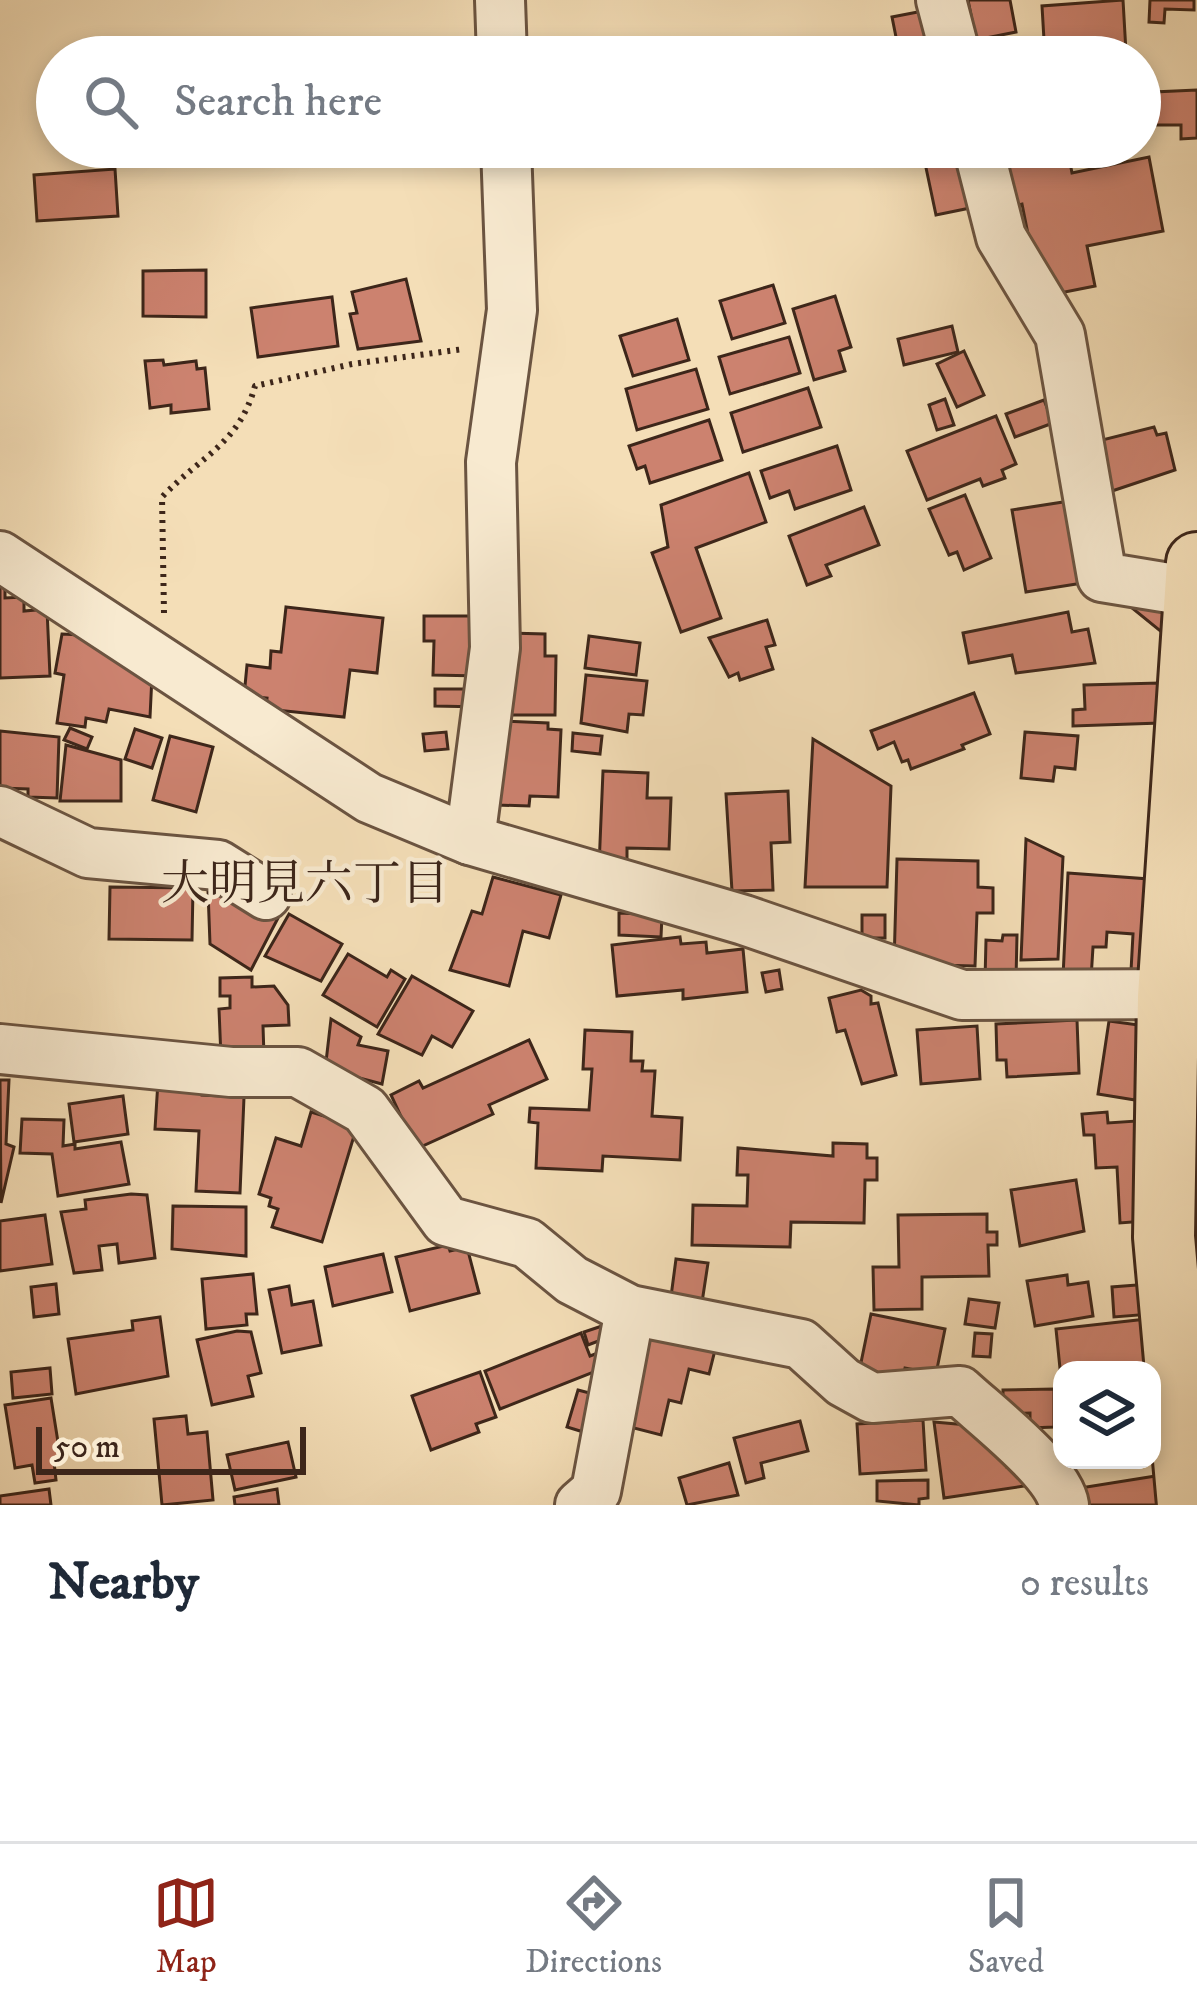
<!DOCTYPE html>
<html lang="en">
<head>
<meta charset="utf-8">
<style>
  :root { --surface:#fff; --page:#f2f2f3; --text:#1f2937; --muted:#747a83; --line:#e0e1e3; --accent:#8f2418 }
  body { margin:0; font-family:"IM FELL DW Pica","Noto Serif JP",serif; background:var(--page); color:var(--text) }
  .controls { position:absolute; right:36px; bottom:36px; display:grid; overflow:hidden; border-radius:24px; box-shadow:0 6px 18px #0003 }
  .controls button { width:108px; height:108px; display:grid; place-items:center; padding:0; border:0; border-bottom:3px solid var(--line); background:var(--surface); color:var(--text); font:60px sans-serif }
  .scale { position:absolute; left:36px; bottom:30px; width:270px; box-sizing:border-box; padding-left:12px; border:6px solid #3d261a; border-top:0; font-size:33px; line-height:42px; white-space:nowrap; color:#3d261a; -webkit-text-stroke:9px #f8ead0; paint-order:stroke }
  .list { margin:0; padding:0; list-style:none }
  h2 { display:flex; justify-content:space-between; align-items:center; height:156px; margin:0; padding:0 48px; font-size:51px }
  h2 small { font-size:39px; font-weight:400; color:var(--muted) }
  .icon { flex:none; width:66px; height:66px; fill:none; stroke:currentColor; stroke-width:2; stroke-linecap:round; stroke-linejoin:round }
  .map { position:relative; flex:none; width:1197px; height:1505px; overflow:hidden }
  .search { position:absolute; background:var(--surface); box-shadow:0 6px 18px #0003; left:36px; right:36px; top:36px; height:132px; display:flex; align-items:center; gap:30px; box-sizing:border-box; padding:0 42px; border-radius:66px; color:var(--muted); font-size:45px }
  .sheet { height:336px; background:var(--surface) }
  nav { display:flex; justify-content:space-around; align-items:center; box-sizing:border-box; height:168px; border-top:3px solid var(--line); background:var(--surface); font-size:33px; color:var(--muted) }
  nav a { display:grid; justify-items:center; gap:6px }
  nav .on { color:var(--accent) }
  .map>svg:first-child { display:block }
</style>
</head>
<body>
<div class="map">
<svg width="1197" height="1505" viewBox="0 0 1197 1505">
  <rect width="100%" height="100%" fill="#f4deb7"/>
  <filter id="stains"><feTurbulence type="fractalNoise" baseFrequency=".00167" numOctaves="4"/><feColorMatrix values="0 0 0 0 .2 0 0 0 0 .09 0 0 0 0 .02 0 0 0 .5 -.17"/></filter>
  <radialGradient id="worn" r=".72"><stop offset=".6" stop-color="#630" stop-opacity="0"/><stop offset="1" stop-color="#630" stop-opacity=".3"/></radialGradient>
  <g fill="#cc826f" stroke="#3d261a" stroke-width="3">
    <polygon points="968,0 1010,0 1016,32 976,40"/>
    <polygon points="1123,0 1126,52 1045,57 1042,6"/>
    <polygon points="1150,0 1194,0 1194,10 1165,9 1164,23 1149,22"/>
    <polygon points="928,10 936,57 900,57 892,17"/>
    <polygon points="1197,90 1197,138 1181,139 1181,125 1155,125 1154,92"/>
    <polygon points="1024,147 1067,147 1072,173 1149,157 1163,231 1087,246 1095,286 1050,295 1039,289 1022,204 1010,207 999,152"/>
    <polygon points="959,156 970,208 936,215 925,163"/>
    <polygon points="115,169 118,216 37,221 34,175"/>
    <polygon points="206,270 206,317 143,316 143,271"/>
    <polygon points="406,279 421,341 358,349 350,314 357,313 352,292"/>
    <polygon points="773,285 785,323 732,339 720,301"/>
    <polygon points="835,296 851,347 839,351 845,371 814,380 793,309"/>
    <polygon points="332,297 338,346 258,357 251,308"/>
    <polygon points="677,319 689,360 633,376 620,336"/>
    <polygon points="952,326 958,352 904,365 898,339"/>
    <polygon points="789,337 800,373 730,394 719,357"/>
    <polygon points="964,351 984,395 957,407 937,364"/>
    <polygon points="163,360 164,365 196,361 197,369 205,368 209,409 171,413 171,405 150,408 145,361"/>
    <polygon points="696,369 708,409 637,430 626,389"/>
    <polygon points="808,388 821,427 743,452 731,413"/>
    <polygon points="945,399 954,425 937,430 929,405"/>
    <polygon points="1044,400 1053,423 1015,437 1006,414"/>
    <polygon points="996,416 1016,464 1002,470 1005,478 983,486 980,479 927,500 907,451"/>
    <polygon points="709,420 722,460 650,483 645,466 637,469 629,446"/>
    <polygon points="1154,427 1157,435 1166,433 1175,470 1112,491 1110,484 1101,486 1090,443"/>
    <polygon points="837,446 851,490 795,509 789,491 770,498 761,471"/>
    <polygon points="749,473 766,522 696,548 721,618 681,632 652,553 668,547 661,505"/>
    <polygon points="965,495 991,558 964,570 957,552 949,555 929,509"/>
    <polygon points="1076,500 1089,582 1026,592 1012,510"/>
    <polygon points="864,507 879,545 826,565 831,576 807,585 789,536"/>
    <polygon points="0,580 5,580 5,598 24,597 24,611 47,609 50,676 0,678"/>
    <polygon points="1135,603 1186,604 1169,638 1132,608"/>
    <polygon points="286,607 383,618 377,673 350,670 344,717 266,709 267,698 244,696 247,665 270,668 271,651 281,652"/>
    <polygon points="1068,612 1072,632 1088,629 1095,663 1016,673 1012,655 969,663 963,633"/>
    <polygon points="424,616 481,616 480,676 433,675 434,641 424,641"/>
    <polygon points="767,620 775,645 766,647 773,669 740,680 738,673 729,677 709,638"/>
    <polygon points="507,633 545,634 545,656 556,656 555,715 505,715"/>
    <polygon points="62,634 99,636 152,676 150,717 109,709 106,722 86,718 85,727 57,723 64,675 55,673"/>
    <polygon points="589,636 640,643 636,675 585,668"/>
    <polygon points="586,675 647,681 643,715 629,714 627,732 581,723"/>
    <polygon points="1159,683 1160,723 1073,726 1073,710 1085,709 1084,685"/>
    <polygon points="435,689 482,689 482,707 435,706"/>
    <polygon points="974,693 990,734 962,745 964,749 911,769 908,760 902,762 894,742 878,749 871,731"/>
    <polygon points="501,721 548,723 548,729 561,730 558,797 530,796 529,806 497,805"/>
    <polygon points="70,728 92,737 87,749 64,740"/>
    <polygon points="135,729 162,738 152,768 125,759"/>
    <polygon points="0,731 59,737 57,798 28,797 28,789 0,788"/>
    <polygon points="446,732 448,749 425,751 423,734"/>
    <polygon points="1025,732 1078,736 1075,769 1055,767 1053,781 1021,778"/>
    <polygon points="573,733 602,736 600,754 572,751"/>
    <polygon points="170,736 213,747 196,812 153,800"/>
    <polygon points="813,739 891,786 887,887 805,887"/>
    <polygon points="66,745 121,760 121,801 60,801"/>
    <polygon points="603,771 648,773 647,798 671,798 669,849 627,848 627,869 599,867"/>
    <polygon points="788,791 790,842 771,843 773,890 732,891 726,794"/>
    <polygon points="1026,839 1063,857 1058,959 1021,960"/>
    <polygon points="897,859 978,861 978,887 993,888 993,913 977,913 975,966 894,964"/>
    <polygon points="1068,873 1162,880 1157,973 1131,971 1133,934 1107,932 1106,947 1093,947 1091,979 1063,977"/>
    <polygon points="493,877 561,895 549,938 523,931 509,986 450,970 472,911 482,914"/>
    <polygon points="214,881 278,918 251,970 210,944 208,891"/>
    <polygon points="110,887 193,888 192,940 109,939"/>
    <polygon points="619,913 662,915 661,937 619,935"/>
    <polygon points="289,914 342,944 321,981 265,956"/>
    <rect x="862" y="915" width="23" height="23"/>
    <polygon points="1003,935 1017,935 1016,980 985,980 986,940 1002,941"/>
    <polygon points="680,937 681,944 706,942 707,953 743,949 747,992 683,999 683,990 617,996 612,945"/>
    <polygon points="348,954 387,977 391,970 405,979 377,1027 323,995"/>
    <polygon points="779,970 782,989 766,992 762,973"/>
    <polygon points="412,976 473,1011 452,1047 432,1036 422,1055 378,1034"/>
    <polygon points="252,977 252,987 274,986 288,1005 289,1025 263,1026 264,1056 221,1058 219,1009 230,1008 230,996 220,996 220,978"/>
    <polygon points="861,990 871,996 871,1004 878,1003 896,1075 862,1084 845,1030 837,1032 829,998"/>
    <polygon points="331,1019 361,1037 358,1045 388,1051 382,1084 360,1078 358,1087 324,1079"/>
    <polygon points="1077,1020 1079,1073 1007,1077 1006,1060 997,1060 996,1024"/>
    <polygon points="1109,1021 1146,1026 1135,1100 1098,1094"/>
    <polygon points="977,1026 980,1079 921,1084 917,1030"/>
    <polygon points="585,1030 632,1032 631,1061 643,1061 642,1071 655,1071 652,1116 682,1118 680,1160 603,1156 602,1171 536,1168 538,1123 529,1122 530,1108 589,1110 592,1069 583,1069"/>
    <polygon points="529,1040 547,1079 489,1105 493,1114 416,1149 391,1095 419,1081 423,1088"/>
    <polygon points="0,1080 9,1080 6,1144 14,1147 1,1203"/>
    <polygon points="158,1081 202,1083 202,1095 244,1097 240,1193 196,1191 199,1131 155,1129"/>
    <polygon points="123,1096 128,1134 74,1142 69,1104"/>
    <polygon points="311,1112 357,1126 322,1242 272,1227 278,1209 269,1206 271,1198 259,1194 276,1138 301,1146"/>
    <polygon points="1107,1112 1108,1123 1151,1120 1157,1220 1120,1223 1117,1167 1096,1168 1094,1135 1084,1135 1082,1114"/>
    <polygon points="22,1119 64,1120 63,1146 75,1144 75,1149 121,1142 129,1184 58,1196 52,1154 20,1153"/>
    <polygon points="833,1143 867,1144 867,1158 877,1158 877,1180 865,1180 864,1223 791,1222 790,1247 692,1245 693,1205 747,1206 748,1175 737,1175 738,1148 833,1156"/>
    <polygon points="1076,1180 1084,1231 1020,1246 1011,1190"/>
    <polygon points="131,1194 147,1195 155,1258 119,1263 117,1244 99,1246 102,1270 74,1273 61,1212 86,1209 85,1200"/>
    <polygon points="173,1206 246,1207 246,1256 172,1249"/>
    <polygon points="987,1214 987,1232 997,1232 997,1245 988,1245 989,1276 922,1277 922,1309 874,1310 873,1267 899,1267 898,1215"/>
    <polygon points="45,1215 52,1264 0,1271 0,1221"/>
    <polygon points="448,1245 450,1251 467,1247 479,1293 410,1311 396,1257"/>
    <polygon points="383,1254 392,1292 333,1306 325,1267"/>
    <polygon points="676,1259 708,1263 701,1309 670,1304"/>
    <polygon points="253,1274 257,1314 246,1314 247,1325 206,1329 202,1279"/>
    <polygon points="1067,1275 1068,1285 1088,1282 1093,1316 1035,1326 1027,1281"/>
    <polygon points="56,1284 59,1314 34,1317 31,1287"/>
    <polygon points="1149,1284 1152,1314 1114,1317 1112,1287"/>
    <polygon points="289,1286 292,1305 313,1301 321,1345 282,1353 269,1290"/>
    <polygon points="969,1299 999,1303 995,1328 965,1324"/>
    <polygon points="871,1314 945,1329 936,1374 905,1368 902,1381 857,1382"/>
    <polygon points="160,1317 168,1376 76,1394 68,1339 133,1330 132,1321"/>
    <polygon points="1156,1318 1152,1370 1062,1370 1062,1388 1056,1329"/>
    <polygon points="605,1325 609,1337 588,1345 584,1332"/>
    <polygon points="650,1326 717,1342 709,1374 689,1369 681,1403 669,1400 661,1435 626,1426"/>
    <polygon points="237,1331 251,1332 261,1373 248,1376 253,1396 212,1405 197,1340"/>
    <polygon points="581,1333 590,1356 598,1353 604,1368 500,1409 485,1371"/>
    <polygon points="975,1333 992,1334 990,1357 973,1356"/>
    <polygon points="50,1368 52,1394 13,1398 11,1372"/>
    <polygon points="480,1372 496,1417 476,1424 479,1432 431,1450 412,1396"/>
    <polygon points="1054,1389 1054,1427 1030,1428 1030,1413 1003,1414 1003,1390"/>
    <polygon points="578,1390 601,1396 590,1434 567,1427"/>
    <polygon points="51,1398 61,1461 54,1462 56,1480 35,1483 32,1465 15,1468 5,1405"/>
    <polygon points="186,1416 188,1434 207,1432 213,1500 162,1505 154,1419"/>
    <polygon points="923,1420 926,1470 860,1474 857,1424"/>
    <polygon points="800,1421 808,1451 761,1463 764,1478 746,1483 734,1438"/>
    <polygon points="934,1422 979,1426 1004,1446 1007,1467 1021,1465 1024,1486 944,1498"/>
    <polygon points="288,1442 296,1477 235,1490 227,1455"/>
    <polygon points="1093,1460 1150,1460 1094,1467"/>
    <polygon points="729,1463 738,1495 687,1505 679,1478"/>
    <polygon points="1168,1474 1173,1505 1076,1505 1074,1489"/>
    <polygon points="928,1480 928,1498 919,1499 919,1505 877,1501 877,1481"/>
    <polygon points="49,1489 51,1505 0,1505 0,1496"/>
    <polygon points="277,1489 279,1505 235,1505 234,1497"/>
  </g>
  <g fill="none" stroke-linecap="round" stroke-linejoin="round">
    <g stroke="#6b5441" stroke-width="54">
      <g id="minor">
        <polyline points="500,0 502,57"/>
        <polyline points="941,0 956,57"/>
        <polyline points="978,147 1001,237 1060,335 1102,577 1194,592"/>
        <polyline points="0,556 369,798 470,840 744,920 962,995 1197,994"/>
        <polyline points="0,811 88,853 218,865 266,895"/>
        <polyline points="470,840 495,648 491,462 512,310 506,147"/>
        <path d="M0,1049L231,1072H298L365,1110L446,1221L527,1243L572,1280L630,1310L801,1344L843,1382L872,1398L960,1391C987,1416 1059,1471 1064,1505"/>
        <polyline points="580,1505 596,1491 630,1310"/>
      </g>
    </g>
    <g stroke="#3d261a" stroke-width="66">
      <polyline id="major" points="1188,1505 1164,1237 1168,997 1197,563"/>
    </g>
    <path stroke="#3d261a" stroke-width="6" stroke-dasharray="3 6" stroke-linecap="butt" d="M164,613L162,497C202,455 239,444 255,386L352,364L464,349"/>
    <use href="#minor" stroke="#f8ead0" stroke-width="48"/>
    <use href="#major" stroke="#f4deb7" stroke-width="60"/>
  </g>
  <g text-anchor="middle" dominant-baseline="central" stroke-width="9" stroke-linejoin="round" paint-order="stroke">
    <g font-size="48" fill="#3d261a" stroke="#f8ead0">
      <text x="305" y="885">大明見六丁目</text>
    </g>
  </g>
  <rect width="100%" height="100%" filter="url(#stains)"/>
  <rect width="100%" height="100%" fill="url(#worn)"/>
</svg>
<div class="controls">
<button><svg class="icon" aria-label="layers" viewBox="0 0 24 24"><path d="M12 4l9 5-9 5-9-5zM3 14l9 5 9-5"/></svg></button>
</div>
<div class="scale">50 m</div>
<div class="search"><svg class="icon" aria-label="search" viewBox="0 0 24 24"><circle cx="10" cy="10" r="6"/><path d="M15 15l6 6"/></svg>Search here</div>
</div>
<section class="sheet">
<h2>Nearby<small>0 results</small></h2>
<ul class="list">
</ul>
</section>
<nav>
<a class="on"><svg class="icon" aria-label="map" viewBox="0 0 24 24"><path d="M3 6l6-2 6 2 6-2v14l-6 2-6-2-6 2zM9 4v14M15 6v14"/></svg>Map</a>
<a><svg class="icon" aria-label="directions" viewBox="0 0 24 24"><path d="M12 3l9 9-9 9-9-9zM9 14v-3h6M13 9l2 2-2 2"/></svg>Directions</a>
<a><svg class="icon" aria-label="saved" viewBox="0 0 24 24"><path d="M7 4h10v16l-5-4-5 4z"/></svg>Saved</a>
</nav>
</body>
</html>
